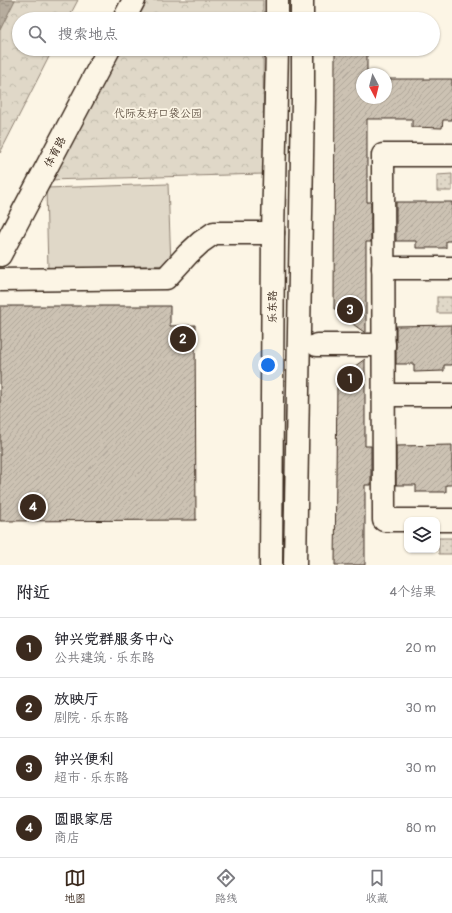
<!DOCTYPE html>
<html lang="zh">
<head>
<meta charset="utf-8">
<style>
  :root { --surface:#fff; --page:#f7f7f7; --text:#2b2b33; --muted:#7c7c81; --line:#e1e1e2; --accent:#3b2a1e }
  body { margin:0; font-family:Pangolin,"LXGW WenKai TC",sans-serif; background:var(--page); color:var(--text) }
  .controls { position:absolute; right:12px; bottom:12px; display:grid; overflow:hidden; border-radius:8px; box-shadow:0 1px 3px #0004 }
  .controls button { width:36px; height:36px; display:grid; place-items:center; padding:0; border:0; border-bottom:1px solid var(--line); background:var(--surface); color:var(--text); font:20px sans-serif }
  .compass { position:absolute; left:356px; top:68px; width:36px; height:36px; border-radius:50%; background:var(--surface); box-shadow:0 1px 3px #0004; rotate:173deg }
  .you { position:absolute; left:268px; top:365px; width:14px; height:14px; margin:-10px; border:3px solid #fff; border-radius:50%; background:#1a73e8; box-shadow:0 0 0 6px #1a73e833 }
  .badge { display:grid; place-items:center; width:26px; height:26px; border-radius:50%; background:var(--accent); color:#fff; font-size:13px; font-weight:700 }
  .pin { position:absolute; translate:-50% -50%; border:2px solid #fff; box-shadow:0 1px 4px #0006 }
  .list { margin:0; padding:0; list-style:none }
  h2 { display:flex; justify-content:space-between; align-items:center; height:52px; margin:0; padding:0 16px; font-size:17px }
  h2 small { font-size:13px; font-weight:400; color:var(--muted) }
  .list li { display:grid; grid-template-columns:26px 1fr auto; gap:12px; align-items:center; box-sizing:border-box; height:60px; padding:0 16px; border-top:1px solid var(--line) }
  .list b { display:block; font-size:15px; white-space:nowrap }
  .list p { margin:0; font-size:13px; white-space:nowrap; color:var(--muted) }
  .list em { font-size:13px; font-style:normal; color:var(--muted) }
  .icon { flex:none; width:22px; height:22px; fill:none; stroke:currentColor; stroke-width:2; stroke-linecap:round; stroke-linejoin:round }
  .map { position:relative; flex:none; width:452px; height:565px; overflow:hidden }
  .search { position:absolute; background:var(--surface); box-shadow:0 1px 3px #0004; left:12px; right:12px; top:12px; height:44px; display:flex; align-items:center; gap:10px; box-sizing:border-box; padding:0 14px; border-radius:22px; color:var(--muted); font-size:15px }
  .sheet { height:292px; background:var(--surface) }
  nav { display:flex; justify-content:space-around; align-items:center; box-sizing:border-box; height:56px; border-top:1px solid var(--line); background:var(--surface); font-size:11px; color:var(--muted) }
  nav a { display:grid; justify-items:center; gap:2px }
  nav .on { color:var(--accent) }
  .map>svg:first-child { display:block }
</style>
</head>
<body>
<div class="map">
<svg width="452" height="565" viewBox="0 0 452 565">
  <defs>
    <pattern id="grass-dots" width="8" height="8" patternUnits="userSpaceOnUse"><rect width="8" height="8" fill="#e0d8c8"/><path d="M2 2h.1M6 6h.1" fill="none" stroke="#c1baab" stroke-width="1.8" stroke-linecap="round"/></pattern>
    <pattern id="park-crowns" width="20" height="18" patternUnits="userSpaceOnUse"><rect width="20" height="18" fill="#e0d8c8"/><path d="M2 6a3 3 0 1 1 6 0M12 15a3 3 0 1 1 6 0" fill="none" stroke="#c1baab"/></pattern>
    <pattern id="water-ripples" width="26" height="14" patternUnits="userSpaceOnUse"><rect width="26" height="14" fill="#b7ad9e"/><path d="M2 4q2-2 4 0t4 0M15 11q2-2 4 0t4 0" fill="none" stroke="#968d80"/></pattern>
    <pattern id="building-hatch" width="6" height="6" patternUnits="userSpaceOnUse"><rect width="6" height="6" fill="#ccc2b3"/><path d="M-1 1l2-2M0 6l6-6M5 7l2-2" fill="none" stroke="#b0a79a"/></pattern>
  </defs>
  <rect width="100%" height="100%" fill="#fcf5e5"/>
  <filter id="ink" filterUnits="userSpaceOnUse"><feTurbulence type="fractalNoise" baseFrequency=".025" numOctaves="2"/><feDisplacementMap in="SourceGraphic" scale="8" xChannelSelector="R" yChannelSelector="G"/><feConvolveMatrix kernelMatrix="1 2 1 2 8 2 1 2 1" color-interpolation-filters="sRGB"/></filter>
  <g filter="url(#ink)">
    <g fill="url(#grass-dots)" stroke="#8e8173">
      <polygon points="452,174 452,191 437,191 437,175"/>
      <rect x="437" y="297" width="15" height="16"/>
      <polygon points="438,538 452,538 452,554 439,554"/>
    </g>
    <g fill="url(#park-crowns)" stroke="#8e8173">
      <polygon points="0,0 78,0 68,19 19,19 19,49 53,49 0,153"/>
      <polygon points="140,0 263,0 263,19 130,19"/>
      <polygon points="115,49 263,49 264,174 48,180"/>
    </g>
    <polygon fill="#e0d8c8" stroke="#8e8173" points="168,184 171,265 48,269 46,188"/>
    <polygon fill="url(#water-ripples)" stroke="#85796b" points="0,0 15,0 0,30"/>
    <g fill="url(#building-hatch)" stroke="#3b2a1e">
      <polygon points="335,52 367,53 367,74 362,74 362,98 386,98 386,79 452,79 452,120 443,120 442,128 412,127 412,119 367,119 367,202 371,202 371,242 366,242 366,332 364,332 343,317 338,309 334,309"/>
      <polygon points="396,202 452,202 452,241 446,241 446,248 416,248 416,241 396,241"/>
      <polygon points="0,306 170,306 170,326 195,325 196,520 0,521"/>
      <polygon points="452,325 452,365 444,365 444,371 414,372 414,364 396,364 396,326"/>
      <polygon points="365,359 365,446 371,446 371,485 365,485 365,565 335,565 337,384 344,374"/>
      <polygon points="452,445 452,485 446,485 446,492 416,492 416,485 396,485 396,446"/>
    </g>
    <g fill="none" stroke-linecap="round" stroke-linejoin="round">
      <g stroke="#3b2a1e" stroke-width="25">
        <g id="minor">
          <polyline points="124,19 134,0"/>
          <polyline points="452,155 383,155 384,520 452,520"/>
          <polyline points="0,255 109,49"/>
          <polyline points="383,268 452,268"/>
          <polyline points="0,280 166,278 188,254 201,242 214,233 273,233"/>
          <polyline points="317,345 384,345"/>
          <polyline points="384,395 452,395"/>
        </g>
      </g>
      <g stroke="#3b2a1e" stroke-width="25">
        <g id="major">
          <polyline points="277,0 277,19"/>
          <polyline points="302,0 302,19"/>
          <polyline points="271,565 273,233 277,49"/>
          <polyline points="295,565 303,98 303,49"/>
        </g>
      </g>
      <use href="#minor" stroke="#fcf5e5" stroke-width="22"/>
      <use href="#major" stroke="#fcf5e5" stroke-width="22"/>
    </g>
  </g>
  <g text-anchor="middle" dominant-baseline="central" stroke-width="3.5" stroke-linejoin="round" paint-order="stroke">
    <g font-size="11" fill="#645648" stroke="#fcf5e5">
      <text x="158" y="113">代际友好口袋公园</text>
    </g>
    <g font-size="11" fill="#3b2a1e" stroke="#fcf5e5">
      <text transform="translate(55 152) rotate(-62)">体育路</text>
      <text transform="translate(272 307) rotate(-90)">乐东路</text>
    </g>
  </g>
</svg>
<div class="controls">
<button><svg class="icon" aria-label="layers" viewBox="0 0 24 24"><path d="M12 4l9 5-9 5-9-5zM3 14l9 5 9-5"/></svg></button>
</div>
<svg class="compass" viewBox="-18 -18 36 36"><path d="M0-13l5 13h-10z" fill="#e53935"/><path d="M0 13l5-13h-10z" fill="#7c7c81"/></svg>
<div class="you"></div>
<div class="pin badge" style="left:350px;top:379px">1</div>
<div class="pin badge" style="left:183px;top:339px">2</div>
<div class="pin badge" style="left:350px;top:310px">3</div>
<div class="pin badge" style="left:33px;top:507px">4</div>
<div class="search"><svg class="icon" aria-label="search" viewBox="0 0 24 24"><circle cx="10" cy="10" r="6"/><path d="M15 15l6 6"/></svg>搜索地点</div>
</div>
<section class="sheet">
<h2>附近<small>4个结果</small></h2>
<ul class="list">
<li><span class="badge">1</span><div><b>钟兴党群服务中心</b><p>公共建筑 · 乐东路</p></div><em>20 m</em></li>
<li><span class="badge">2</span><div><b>放映厅</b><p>剧院 · 乐东路</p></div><em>30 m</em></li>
<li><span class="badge">3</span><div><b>钟兴便利</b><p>超市 · 乐东路</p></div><em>30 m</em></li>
<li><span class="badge">4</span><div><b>圆眼家居</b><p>商店</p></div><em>80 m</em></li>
</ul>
</section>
<nav>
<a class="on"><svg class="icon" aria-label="map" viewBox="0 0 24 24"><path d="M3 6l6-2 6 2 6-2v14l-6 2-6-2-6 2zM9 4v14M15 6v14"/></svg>地图</a>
<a><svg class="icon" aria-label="directions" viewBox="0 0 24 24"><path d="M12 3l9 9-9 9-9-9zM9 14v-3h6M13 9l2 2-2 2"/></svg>路线</a>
<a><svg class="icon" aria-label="saved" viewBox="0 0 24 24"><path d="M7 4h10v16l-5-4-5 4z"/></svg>收藏</a>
</nav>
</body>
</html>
